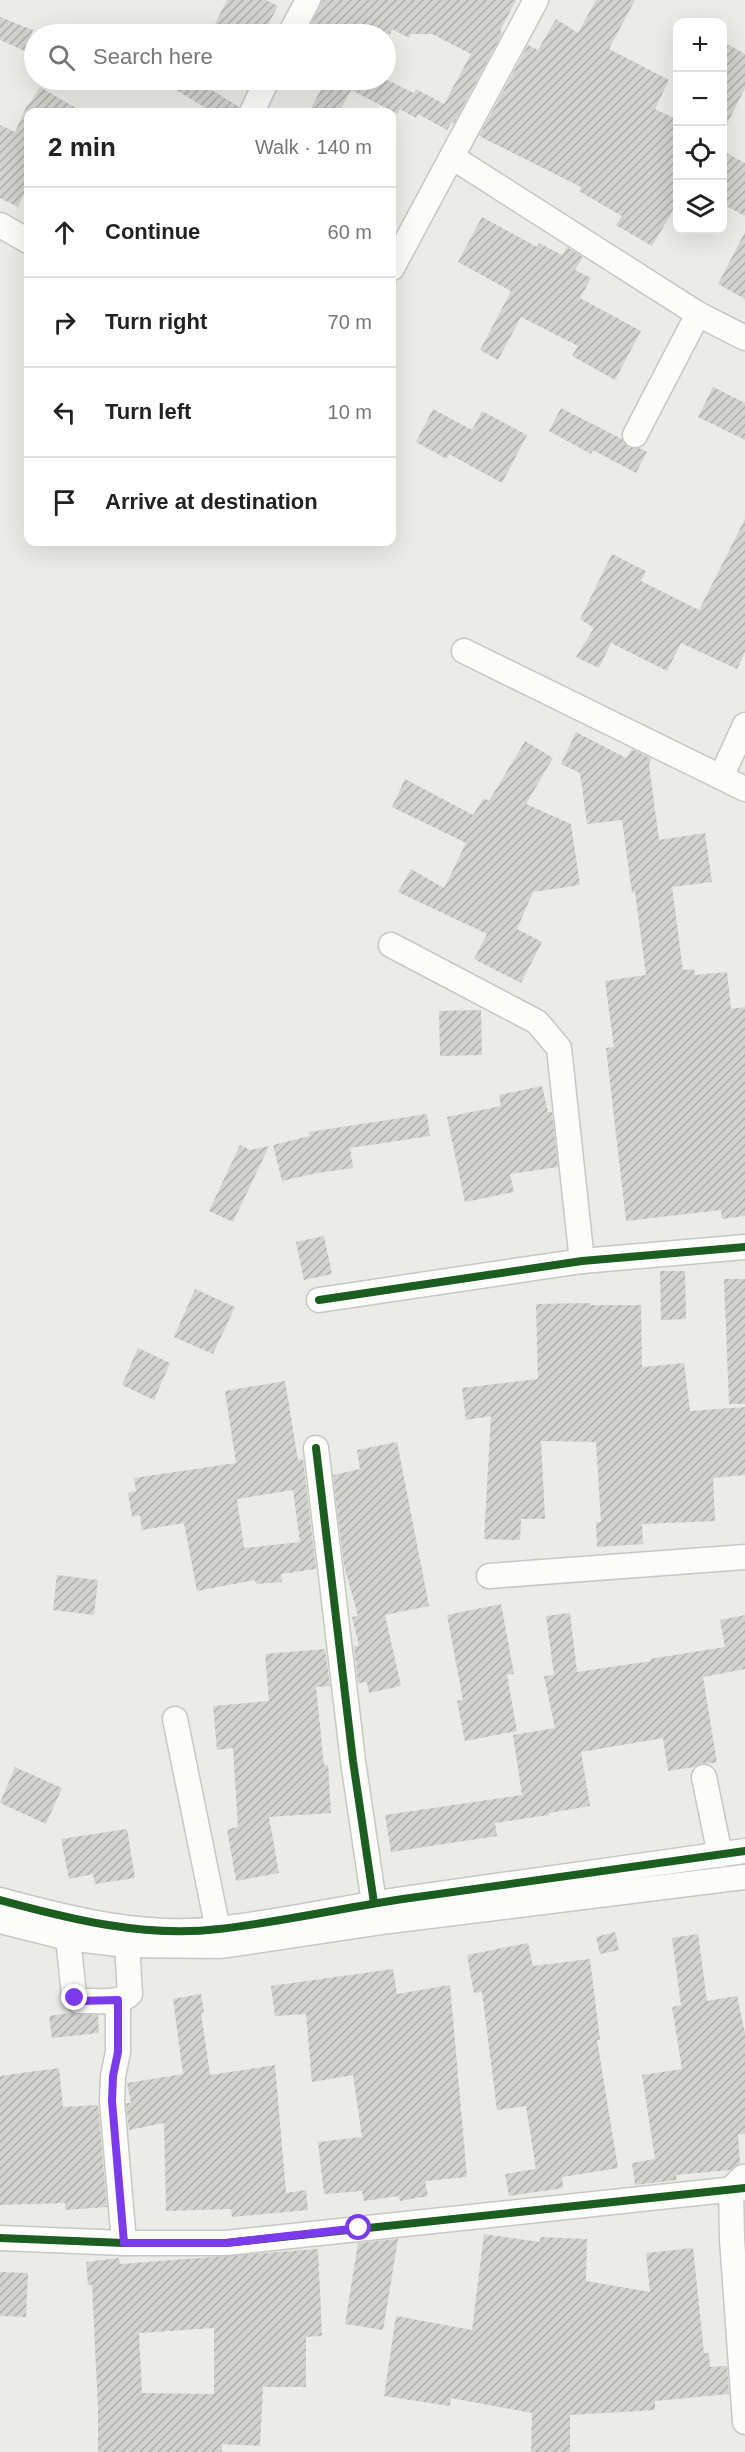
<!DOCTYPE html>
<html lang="en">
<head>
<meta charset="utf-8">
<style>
  :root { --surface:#fff; --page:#f2f2f2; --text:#222; --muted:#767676; --line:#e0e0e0 }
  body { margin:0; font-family:Helvetica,sans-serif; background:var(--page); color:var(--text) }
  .controls { position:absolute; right:18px; top:18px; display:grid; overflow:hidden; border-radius:12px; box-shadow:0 6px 24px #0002 }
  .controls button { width:54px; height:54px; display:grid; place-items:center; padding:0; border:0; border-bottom:2px solid var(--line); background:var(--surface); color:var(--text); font:30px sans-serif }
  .stop { position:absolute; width:18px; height:18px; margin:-14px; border:4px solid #7c3aed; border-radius:50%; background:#fff }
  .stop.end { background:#7c3aed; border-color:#fff; box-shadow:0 2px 6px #0008 }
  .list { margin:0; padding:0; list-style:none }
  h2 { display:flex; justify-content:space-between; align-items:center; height:78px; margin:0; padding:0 24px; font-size:26px }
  h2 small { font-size:20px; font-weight:400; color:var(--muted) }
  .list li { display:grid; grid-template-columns:39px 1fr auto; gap:18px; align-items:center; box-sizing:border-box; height:90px; padding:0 24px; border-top:2px solid var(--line) }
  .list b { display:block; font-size:22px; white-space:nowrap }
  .list em { font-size:20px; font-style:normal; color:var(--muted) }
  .icon { flex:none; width:33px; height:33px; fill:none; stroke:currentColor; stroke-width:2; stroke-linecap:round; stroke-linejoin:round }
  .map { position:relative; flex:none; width:745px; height:2452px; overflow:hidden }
  .search { position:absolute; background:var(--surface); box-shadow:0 6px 24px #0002; left:24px; top:24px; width:372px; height:66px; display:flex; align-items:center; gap:15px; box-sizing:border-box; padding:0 21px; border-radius:33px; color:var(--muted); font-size:22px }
  .panel { position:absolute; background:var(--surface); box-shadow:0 6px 24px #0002; left:24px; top:108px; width:372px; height:438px; border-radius:12px }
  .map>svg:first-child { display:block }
</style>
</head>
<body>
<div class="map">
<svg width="745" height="2452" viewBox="0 0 745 2452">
  <defs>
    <pattern id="building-hatch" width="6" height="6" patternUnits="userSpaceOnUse" patternTransform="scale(1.5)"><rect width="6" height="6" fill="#d2d2cf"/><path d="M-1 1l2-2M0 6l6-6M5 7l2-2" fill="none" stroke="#aeaeac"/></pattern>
  </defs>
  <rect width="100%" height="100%" fill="#ebebe7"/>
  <g fill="url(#building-hatch)" fill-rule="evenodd">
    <polygon points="227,0 266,0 278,6 263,34 210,34"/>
    <polygon points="323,0 516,0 500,31 503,32 454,123 452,122 447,130 418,114 416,118 400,109 398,114 351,90 339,112 309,112 326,80 387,80 414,93 416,89 444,104 471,54 432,34 411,34 409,38 392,29 390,34 306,34"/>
    <polygon points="596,0 635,0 609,49 669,80 655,109 678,120 678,202 652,246 616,225 622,216 579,191 581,187 479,136 528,45 538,50 556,19 578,33"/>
    <polygon points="0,17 33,30 25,51 0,40"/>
    <polygon points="723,42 745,54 745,88 723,132"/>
    <polygon points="160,80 196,80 239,107 238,112 212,112"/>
    <polygon points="40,87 83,112 28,112 28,185 18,207 0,198 0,125 15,132 28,103 28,106"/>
    <polygon points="723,151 745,163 745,216 723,204"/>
    <polygon points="482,217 537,247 539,243 562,255 567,247 583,257 575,270 591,278 580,298 641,331 615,380 572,356 578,346 521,317 498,360 480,350 511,291 458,262"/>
    <polygon points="745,232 745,299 718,284"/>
    <polygon points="713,387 745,403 745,440 698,417"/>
    <polygon points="561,408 622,439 629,448 639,448 647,452 636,473 593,450 591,454 549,431"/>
    <polygon points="433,409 472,430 482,411 527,435 502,483 449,454 447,459 416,442"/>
    <polygon points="745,519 745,652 737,669 681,643 667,671 611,643 599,668 576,657 594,628 580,619 612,554 646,571 641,581 699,610"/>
    <polygon points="576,732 626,758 632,749 652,759 649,764 659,840 705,833 712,882 672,887 683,970 694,969 695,975 727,972 731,1009 745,1007 745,1216 722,1219 721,1210 626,1221 606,1048 614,1047 605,981 646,975 635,892 632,893 622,820 587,824 580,773 561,764"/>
    <polygon points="525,741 553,758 526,804 571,824 580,885 533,892 517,929 542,942 521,983 474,959 487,934 398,892 411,869 444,888 466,843 392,807 405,779 473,815 484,798 489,801"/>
    <polygon points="481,1010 482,1055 440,1056 439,1011"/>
    <polygon points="542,1086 548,1112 552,1112 558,1167 510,1174 514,1192 465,1202 447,1117 501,1106 499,1095"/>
    <polygon points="427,1114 430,1136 350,1148 353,1168 317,1173 282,1181 273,1145 310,1136 309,1132"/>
    <polygon points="240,1145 250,1150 269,1146 233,1222 209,1211"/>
    <polygon points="324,1236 332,1274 304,1280 296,1242"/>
    <polygon points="660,1271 685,1271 686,1319 661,1320"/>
    <polygon points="724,1279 745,1279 745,1404 729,1404"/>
    <polygon points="195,1289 235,1307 213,1354 174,1337"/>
    <polygon points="590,1303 590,1305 641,1305 642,1367 684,1363 690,1411 745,1407 745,1475 713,1478 715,1521 642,1524 643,1544 597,1547 596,1522 601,1522 596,1442 541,1441 545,1519 521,1519 520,1540 484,1539 491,1416 466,1420 462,1388 538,1379 536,1304"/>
    <polygon points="138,1348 170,1363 154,1400 122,1385"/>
    <path d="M285,1381L298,1460L303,1459L316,1569L281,1574L282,1582L256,1584L255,1580L197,1591L184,1523L142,1530L140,1515L132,1517L128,1493L136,1491L134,1478L236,1463L225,1391ZM293,1490L300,1542L244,1548L237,1499Z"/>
    <polygon points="397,1442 429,1606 385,1615 401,1686 369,1693 367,1682 358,1683 354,1646 359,1646 352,1617 358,1616 344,1565 333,1475 360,1469 357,1450"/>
    <polygon points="57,1575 98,1580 94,1615 53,1610"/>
    <polygon points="501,1604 514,1674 507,1675 517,1731 465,1741 457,1701 463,1700 447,1615"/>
    <polygon points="570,1613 577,1672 651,1661 650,1659 725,1647 720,1620 745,1615 745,1669 703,1677 717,1763 702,1763 694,1767 668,1771 663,1738 581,1752 590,1806 549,1813 549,1815 495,1823 497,1836 391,1852 385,1815 522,1795 513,1735 555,1728 544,1676 554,1675 546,1616"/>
    <polygon points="325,1649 330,1686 316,1687 324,1765 328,1765 331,1813 269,1817 279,1873 236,1881 227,1829 238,1827 233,1748 217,1750 213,1706 269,1701 265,1654"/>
    <polygon points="15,1767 62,1788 46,1824 0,1803"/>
    <polygon points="127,1829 135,1878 95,1884 93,1874 69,1879 61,1839"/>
    <polygon points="615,1932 619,1950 600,1954 596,1937"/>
    <polygon points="698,1934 707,2001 737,1996 745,2033 745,2134 738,2134 740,2163 730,2170 676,2175 677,2180 635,2185 632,2163 655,2159 642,2075 682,2069 672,2007 681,2005 672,1938"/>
    <polygon points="528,1943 533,1966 590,1959 600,2040 597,2040 618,2168 562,2177 563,2188 509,2196 505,2174 536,2169 526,2106 497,2110 482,1992 474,1993 467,1955"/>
    <polygon points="393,1969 397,1994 450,1985 467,2177 425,2181 428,2196 400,2201 399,2196 364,2201 362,2191 324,2194 318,2142 362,2137 353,2075 312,2082 306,2014 275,2016 271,1986"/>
    <polygon points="201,1994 204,2012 201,2013 210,2075 275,2065 286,2193 306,2190 308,2210 232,2217 231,2209 166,2211 164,2123 129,2130 126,2103 131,2103 127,2083 183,2074 173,1999"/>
    <polygon points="72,2013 98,2015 99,2033 52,2038 49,2016"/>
    <polygon points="59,2068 63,2107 98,2105 107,2207 65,2210 65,2203 0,2205 0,2076"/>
    <polygon points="484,2234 540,2242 540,2237 587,2239 586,2281 650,2292 646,2253 693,2248 704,2353 709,2353 710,2367 727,2366 729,2394 655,2401 655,2410 570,2415 570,2452 531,2452 532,2413 451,2398 450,2406 384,2396 396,2316 472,2330"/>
    <polygon points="398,2239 383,2330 345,2324 358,2243"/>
    <path d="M318,2249L322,2336L306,2337V2387H263L260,2446L222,2444V2452H98V2408L92,2285H88L86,2262L119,2258L120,2264ZM214,2328V2394L142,2393L139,2333Z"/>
    <polygon points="0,2272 28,2273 26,2317 0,2316"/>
  </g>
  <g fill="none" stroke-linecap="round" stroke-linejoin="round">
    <g stroke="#c7c7c7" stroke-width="27">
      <g id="minor">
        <polyline points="290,34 308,0"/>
        <polyline points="252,112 267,80"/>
        <polyline points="452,157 698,314 745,338"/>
        <polyline points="0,225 28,241"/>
        <polyline points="392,268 536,0"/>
        <polyline points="635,435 698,314"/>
        <polyline points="464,651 745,789"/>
        <polyline points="721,777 745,725"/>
        <polyline points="391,945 537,1022 559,1048 582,1261"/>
        <polyline points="319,1300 582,1261 745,1247"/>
        <polyline points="316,1448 353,1761 374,1903"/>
        <polyline points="489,1576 745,1557"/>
        <polyline points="175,1719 218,1930"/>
        <polyline points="704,1777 720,1855"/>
        <path d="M0,1900C70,1919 145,1938 219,1929C281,1922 342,1908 403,1899C517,1883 631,1867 745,1851"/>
        <polyline points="0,1921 68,1938 127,1945 221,1946 389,1921 745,1877"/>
        <path d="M68,1938L74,1995L79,2001C94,2000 119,2005 130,1994L127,1945"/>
        <polyline points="118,2000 118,2052 113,2076 112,2101 124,2243"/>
        <polyline points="743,2177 731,2189 732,2239 745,2422"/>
        <polyline points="0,2238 124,2243 226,2243 745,2188"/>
      </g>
    </g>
    <use href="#minor" stroke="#fcfcfb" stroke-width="24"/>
    <g stroke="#fff" stroke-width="11">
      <g id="cycleway">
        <polyline points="319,1300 582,1261 745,1247"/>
        <polyline points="316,1448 353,1761 374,1903"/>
        <path d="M0,1900C70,1919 145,1938 219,1929C281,1922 342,1908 403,1899C517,1883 631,1867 745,1851"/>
        <polyline points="0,2238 124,2243 226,2243 745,2188"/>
      </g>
    </g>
    <use href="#cycleway" stroke="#1b5e20" stroke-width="8"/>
  </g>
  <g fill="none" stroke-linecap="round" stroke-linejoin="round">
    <polyline stroke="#7c3aed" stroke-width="8" points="75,1998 79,2001 118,2000 118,2052 113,2076 112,2101 124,2243 226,2243 359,2228"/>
  </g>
</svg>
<div class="controls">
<button>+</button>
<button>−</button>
<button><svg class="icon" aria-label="locate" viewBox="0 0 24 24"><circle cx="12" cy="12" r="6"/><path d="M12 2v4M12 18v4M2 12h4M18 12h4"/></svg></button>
<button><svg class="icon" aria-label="layers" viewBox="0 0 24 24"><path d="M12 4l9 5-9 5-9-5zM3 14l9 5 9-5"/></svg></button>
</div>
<div class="stop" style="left:359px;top:2228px"></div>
<div class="stop end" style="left:75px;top:1998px"></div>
<div class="search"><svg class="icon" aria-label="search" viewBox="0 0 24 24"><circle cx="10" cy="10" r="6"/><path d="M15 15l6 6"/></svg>Search here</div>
<section class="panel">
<h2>2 min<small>Walk · 140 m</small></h2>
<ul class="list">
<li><svg class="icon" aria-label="ahead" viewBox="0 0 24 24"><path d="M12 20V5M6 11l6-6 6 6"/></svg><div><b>Continue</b></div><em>60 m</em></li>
<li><svg class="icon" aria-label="right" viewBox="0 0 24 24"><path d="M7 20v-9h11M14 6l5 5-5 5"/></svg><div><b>Turn right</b></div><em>70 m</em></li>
<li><svg class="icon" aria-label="left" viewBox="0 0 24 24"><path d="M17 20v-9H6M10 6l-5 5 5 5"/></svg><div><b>Turn left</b></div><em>10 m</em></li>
<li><svg class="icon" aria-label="arrive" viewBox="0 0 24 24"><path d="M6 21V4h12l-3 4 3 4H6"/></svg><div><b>Arrive at destination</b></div></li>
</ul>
</section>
</div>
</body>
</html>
